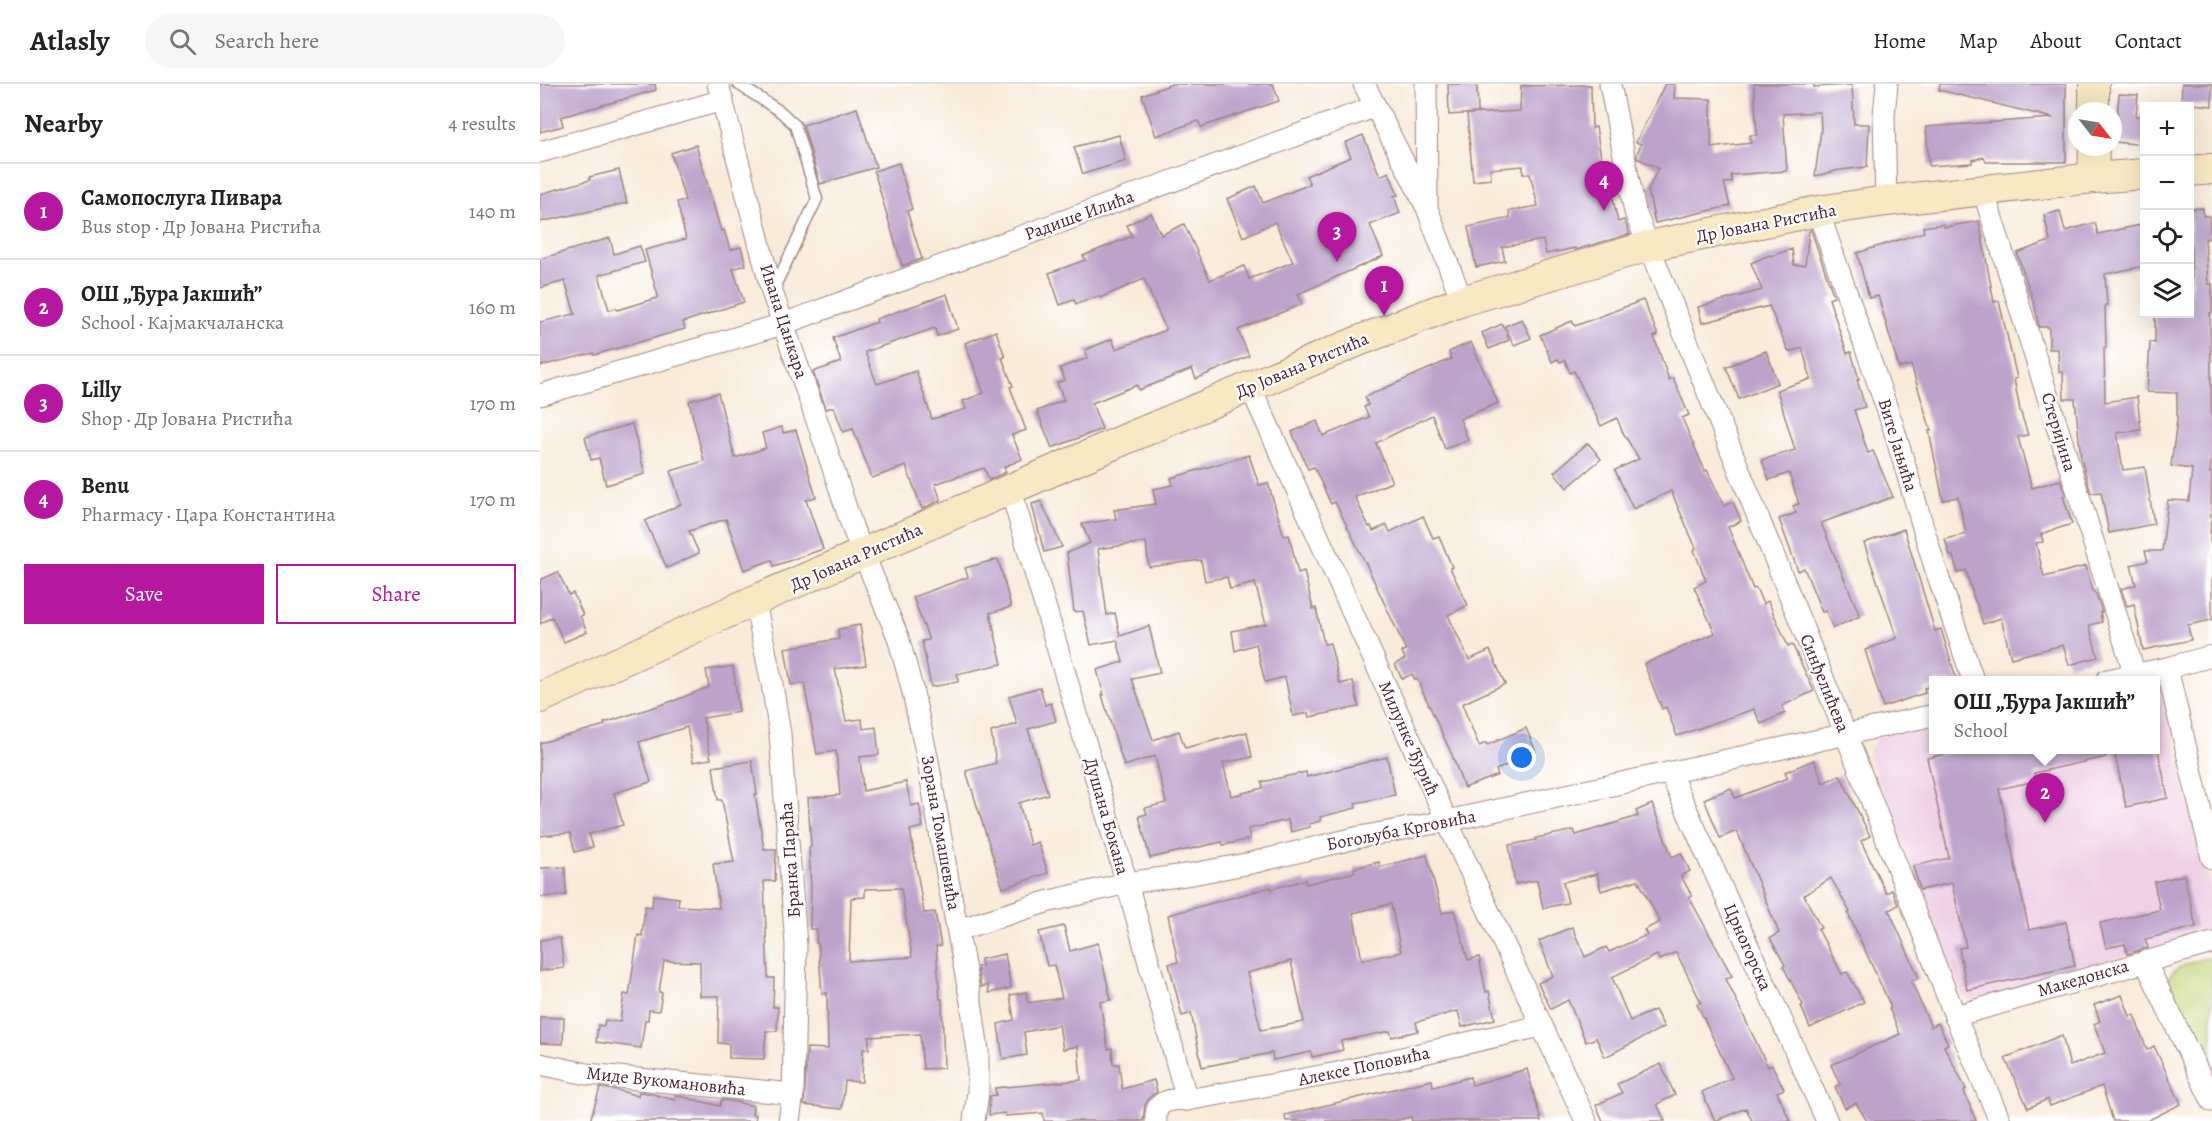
<!DOCTYPE html>
<html lang="en">
<head>
<meta charset="utf-8">
<style>
  :root { --surface:#fff; --page:#f6f6f6; --text:#222; --muted:#767676; --line:#e0e0e0; --accent:#b5179e }
  body { margin:0; font-family:Alegreya,serif; background:var(--page); color:var(--text) }
  .controls { position:absolute; right:18px; top:18px; display:grid; overflow:hidden; border-radius:0px; box-shadow:0 6px 24px #0002 }
  .controls button { width:54px; height:54px; display:grid; place-items:center; padding:0; border:0; border-bottom:2px solid var(--line); background:var(--surface); color:var(--text); font:30px sans-serif }
  .compass { position:absolute; left:1528px; top:18px; width:54px; height:54px; border-radius:50%; background:var(--surface); box-shadow:0 6px 24px #0002; rotate:121deg }
  .you { position:absolute; left:982px; top:674px; width:21px; height:21px; margin:-15px; border:4px solid #fff; border-radius:50%; background:#1a73e8; box-shadow:0 0 0 9px #1a73e833 }
  .badge { display:grid; place-items:center; width:39px; height:39px; border-radius:50%; background:var(--accent); color:#fff; font-size:20px; font-weight:700 }
  .pin { position:absolute; translate:-50% -50px; filter:drop-shadow(0 2px 3px #0008) }
  .pin::after { content:''; position:absolute; top:32px; width:21px; height:18px; background:inherit; clip-path:polygon(0 0,100% 0,50% 100%) }
  .popup { position:absolute; left:1389px; top:592px; width:231px; height:78px; box-sizing:border-box; display:grid; place-content:center; border-radius:0px; background:var(--surface); filter:drop-shadow(0 2px 4px #0005); font-size:20px; white-space:nowrap; color:var(--muted) }
  .popup b { font-size:22px; color:var(--text) }
  .popup::after { content:''; position:absolute; left:50%; top:100%; margin-left:-12px; border:12px solid transparent; border-top-color:var(--surface) }
  .list { margin:0; padding:0; list-style:none }
  h2 { display:flex; justify-content:space-between; align-items:center; height:78px; margin:0; padding:0 24px; font-size:26px }
  h2 small { font-size:20px; font-weight:400; color:var(--muted) }
  .list li { display:grid; grid-template-columns:39px 1fr auto; gap:18px; align-items:center; box-sizing:border-box; height:96px; padding:0 24px; border-top:2px solid var(--line) }
  .list b { display:block; font-size:22px; white-space:nowrap }
  .list p { margin:0; font-size:20px; white-space:nowrap; color:var(--muted) }
  .list em { font-size:20px; font-style:normal; color:var(--muted) }
  .actions { display:flex; gap:12px; padding:18px 24px }
  .actions a { flex:1; padding:14px 0; border:2px solid var(--accent); border-radius:0px; text-align:center; font-size:21px; color:var(--accent) }
  .actions .main { background:var(--accent); color:#fff }
  .icon { flex:none; width:33px; height:33px; fill:none; stroke:currentColor; stroke-width:2; stroke-linecap:round; stroke-linejoin:round }
  .map { position:relative; flex:none; width:1672px; height:1037px; overflow:hidden }
  header { display:flex; align-items:center; gap:36px; box-sizing:border-box; height:84px; padding:0 30px; background:var(--surface); border-bottom:2px solid var(--line) }
  header strong { font-size:28px }
  nav { display:flex; gap:33px; margin-inline-start:auto; font-size:21px }
  .search { width:420px; height:54px; background:var(--page); display:flex; align-items:center; gap:15px; box-sizing:border-box; padding:0 21px; border-radius:33px; color:var(--muted); font-size:22px }
  main { display:flex }
  aside { flex:1; background:var(--surface) }
  .map>svg:first-child { display:block }
</style>
</head>
<body>
<header>
<strong>Atlasly</strong>
<div class="search"><svg class="icon" aria-label="search" viewBox="0 0 24 24"><circle cx="10" cy="10" r="6"/><path d="M15 15l6 6"/></svg>Search here</div>
<nav><a>Home</a><a>Map</a><a>About</a><a>Contact</a></nav>
</header>
<main>
<aside>
<h2>Nearby<small>4 results</small></h2>
<ul class="list">
<li><span class="badge">1</span><div><b>Самопослуга Пивара</b><p>Bus stop · Др Јована Ристића</p></div><em>140 m</em></li>
<li><span class="badge">2</span><div><b>ОШ „Ђура Јакшић”</b><p>School · Кајмакчаланска</p></div><em>160 m</em></li>
<li><span class="badge">3</span><div><b>Lilly</b><p>Shop · Др Јована Ристића</p></div><em>170 m</em></li>
<li><span class="badge">4</span><div><b>Benu</b><p>Pharmacy · Цара Константина</p></div><em>170 m</em></li>
</ul>
<div class="actions"><a class="main">Save</a><a>Share</a></div>
</aside>
<div class="map">
<svg width="1672" height="1037" viewBox="0 0 1672 1037">
  <rect width="100%" height="100%" fill="#fff"/>
  <filter id="ink" filterUnits="userSpaceOnUse"><feTurbulence type="fractalNoise" baseFrequency=".0167" numOctaves="2"/><feDisplacementMap in="SourceGraphic" scale="12" xChannelSelector="R" yChannelSelector="G"/><feConvolveMatrix kernelMatrix="1 2 1 2 8 2 1 2 1" color-interpolation-filters="sRGB"/></filter>
  <filter id="wash" filterUnits="userSpaceOnUse"><feTurbulence type="fractalNoise" baseFrequency=".008" numOctaves="4" result="noise"/><feDisplacementMap in="SourceGraphic" scale="24" xChannelSelector="R" yChannelSelector="G"/><feGaussianBlur stdDeviation="1.35" result="paint"/><feColorMatrix in="noise" values="0 0 0 0 0 0 0 0 0 0 0 0 0 0 0 0 0 1.4 0 .05"/><feComposite in="paint" operator="in"/></filter>
  <g filter="url(#wash)">
    <rect width="100%" height="100%" fill="#f8ebd9"/>
    <polygon fill="#efd0e6" points="1616,601 1620,601 1672,807 1672,847 1433,916 1428,915 1423,912 1328,671 1331,663 1336,655 1346,649 1394,640 1394,666 1616,666"/>
    <path fill="#c1d173" stroke="#86784f" stroke-width="1.5" d="M1672,872V1002L1627,903C1626,881 1655,878 1672,872Z"/>
    <g id="blocks">
      <g fill="#bba3ca" fill-rule="evenodd">
        <polygon points="0,0 115,0 116,6 21,33 23,42 0,48"/>
        <polygon points="632,0 733,0 739,17 661,43 658,37 616,52 602,11"/>
        <polygon points="908,0 937,0 938,29 909,31"/>
        <polygon points="1125,0 1135,0 1134,14 1171,15 1171,64 1211,59 1210,51 1217,51 1214,0 1274,0 1274,3 1312,1 1314,40 1329,40 1327,83 1300,86 1275,92 1281,46 1280,28 1243,30 1247,87 1191,91 1192,98 1184,99 1190,122 1115,139 1108,106 1118,84 1097,74 1097,70 1101,60 1096,58"/>
        <polygon points="1400,0 1526,0 1526,78 1446,78 1444,73 1432,76 1432,79 1389,82 1386,43 1513,34 1399,6"/>
        <polygon points="1642,0 1672,0 1672,22 1641,19"/>
        <polygon points="1051,1 1052,44 1056,43 1062,79 1065,78 1078,138 1084,136 1090,150 1035,166 1035,164 1006,170 1003,156 962,163 965,177 936,183 928,143 970,134 969,127 998,122 990,90 983,90 983,82 950,85 951,95 933,97 927,30 980,27 981,2"/>
        <polygon points="1579,10 1598,11 1596,32 1605,33 1605,61 1575,58"/>
        <polygon points="317,24 336,83 280,100 263,41"/>
        <polygon points="579,51 586,77 543,90 534,63"/>
        <polygon points="823,51 840,92 849,88 858,111 854,112 860,129 830,141 843,172 758,210 762,220 698,246 709,272 656,295 652,285 599,306 597,301 552,319 562,345 512,364 497,327 524,316 517,299 525,296 520,284 548,274 545,266 572,255 576,265 626,246 604,195 560,214 559,212 536,220 534,216 520,221 509,189 545,176 543,172 592,152 587,141 611,129 621,151 644,140 670,196 704,182 709,195 753,178 735,138 703,153 687,115 716,102 723,119 770,100 766,92 811,73 805,59"/>
        <polygon points="156,61 181,147 184,146 190,166 201,163 206,181 193,185 204,218 143,238 145,245 54,271 53,269 0,282 0,238 35,230 25,197 0,204 0,175 70,154 74,170 100,162 105,178 59,191 69,226 76,224 77,226 117,214 118,212 105,166 146,155 137,118 145,116 131,69"/>
        <polygon points="359,79 372,125 367,127 382,175 362,182 334,87"/>
        <polygon points="79,86 87,119 0,138 0,110 50,96 49,93"/>
        <polygon points="1663,124 1663,132 1669,132 1670,154 1665,155 1668,200 1672,200 1672,229 1670,229 1672,367 1670,389 1672,389 1670,458 1672,458 1672,536 1648,541 1651,556 1603,566 1594,520 1587,522 1581,505 1596,501 1591,481 1608,477 1605,467 1622,467 1628,416 1649,417 1652,385 1631,382 1637,336 1637,309 1607,308 1610,258 1615,259 1615,230 1650,230 1650,201 1652,201 1650,125"/>
        <polygon points="1520,127 1525,147 1555,139 1558,150 1605,140 1605,182 1565,190 1567,221 1565,221 1566,264 1564,264 1565,318 1597,313 1601,346 1577,349 1583,386 1605,383 1614,440 1569,449 1561,408 1551,409 1541,375 1535,315 1524,315 1523,288 1519,288 1518,265 1509,265 1509,243 1499,243 1495,223 1477,169 1510,157 1504,131"/>
        <polygon points="1439,137 1454,218 1459,217 1477,294 1474,295 1480,326 1488,351 1478,353 1492,404 1520,396 1526,412 1523,412 1532,440 1501,450 1503,458 1496,459 1504,493 1546,482 1553,507 1556,510 1562,528 1560,528 1562,538 1549,541 1558,573 1529,581 1523,561 1471,574 1461,534 1443,540 1436,518 1435,518 1426,486 1418,489 1413,472 1410,472 1405,455 1426,450 1418,413 1403,416 1389,347 1391,347 1371,281 1359,284 1338,212 1329,214 1317,169 1384,148 1383,143 1404,140 1404,143"/>
        <polygon points="1271,146 1294,213 1289,215 1307,269 1311,268 1319,295 1317,296 1325,323 1314,326 1328,369 1333,367 1353,413 1281,439 1320,532 1293,544 1286,527 1282,528 1264,484 1258,487 1239,435 1256,429 1253,422 1259,420 1249,389 1229,396 1222,376 1255,366 1237,306 1271,295 1262,264 1249,268 1229,222 1162,239 1158,223 1222,206 1211,179 1230,171 1231,172 1252,165 1254,181 1265,181 1269,147"/>
        <polygon points="407,210 418,245 397,252 395,244 325,268 337,300 376,287 392,335 426,325 423,317 444,309 425,259 456,247 465,273 462,274 473,302 470,303 486,346 472,351 482,375 464,383 466,388 449,396 444,384 395,400 401,416 382,425 366,382 332,394 313,345 303,348 294,323 286,325 273,288 301,278 293,254 337,238 336,235"/>
        <polygon points="1103,216 1118,251 1114,253 1129,296 1133,294 1149,331 1142,334 1165,387 1167,386 1184,422 1193,418 1201,437 1188,443 1213,505 1216,504 1223,520 1228,517 1248,562 1252,560 1274,607 1242,622 1245,629 1221,640 1214,625 1137,652 1126,623 1122,625 1104,580 1175,549 1154,503 1166,497 1154,466 1156,464 1131,407 1093,425 1075,386 1099,375 1082,347 1077,334 1061,342 1034,287 1030,289 1025,276 1020,278 1018,275 1012,278 1000,251 1032,237 1035,242"/>
        <polygon points="982,235 991,254 974,261 965,242"/>
        <polygon points="962,240 969,256 949,265 942,249"/>
        <polygon points="931,258 958,319 920,335 928,356 905,365 892,331 836,359 852,398 815,413 829,443 831,442 833,447 847,441 850,448 883,432 893,454 899,452 912,483 910,484 928,521 908,531 929,576 950,566 965,600 922,620 939,662 946,659 947,661 986,644 996,668 956,686 958,691 924,704 912,671 877,595 875,596 872,590 862,595 855,580 865,575 862,568 866,566 827,482 795,418 791,420 774,383 768,385 752,348 777,337 783,352 829,333 824,323 828,321 825,313 911,275 909,268"/>
        <polygon points="1226,267 1238,299 1199,315 1186,283"/>
        <polygon points="178,309 195,374 226,364 222,349 242,343 243,349 256,346 276,413 266,416 283,465 234,482 232,476 204,486 186,435 149,447 159,469 127,484 105,437 141,420 131,387 164,377 149,317"/>
        <polygon points="92,340 105,390 66,401 59,374 51,376 45,353"/>
        <polygon points="1048,359 1061,375 1027,404 1014,388"/>
        <polygon points="709,371 719,401 728,399 744,452 749,451 758,489 764,487 773,525 776,524 784,560 790,559 800,600 813,597 819,623 769,633 768,629 753,632 745,593 725,598 716,560 695,567 692,547 726,540 715,499 690,505 687,493 665,497 661,476 609,483 606,458 558,465 567,531 575,529 580,552 609,542 620,589 592,595 613,656 639,647 645,664 707,648 712,673 683,679 691,712 723,704 722,698 766,688 767,693 847,673 855,711 815,719 816,724 780,733 781,737 769,740 770,743 751,748 748,736 708,745 710,755 683,761 682,758 610,774 599,732 607,730 605,724 626,719 615,672 584,682 562,611 564,611 557,586 583,578 577,556 551,561 543,527 534,528 527,469 550,459 542,440 576,435 574,426 616,420 613,405 633,401 631,394"/>
        <polygon points="501,417 522,463 504,468 492,420"/>
        <polygon points="1364,445 1395,547 1401,545 1417,597 1394,597 1394,601 1384,604 1385,609 1343,623 1325,566 1357,554 1324,459"/>
        <polygon points="458,475 471,523 450,529 462,580 417,590 418,598 391,603 382,557 389,556 373,513 428,493 425,484"/>
        <polygon points="18,488 29,511 33,509 43,531 40,532 47,548 24,558 12,533 0,540 0,496"/>
        <path d="M320,541L326,581L295,585L306,637L322,635L323,645L336,643L339,671L320,673L323,707L366,698L371,722L379,720L383,743L370,746L384,829L395,828L401,862H396L400,915H402L404,984L383,985L380,950L329,953V965H323L322,998L305,997L302,1025L264,1021L267,964L288,965L287,909L282,910L278,859H276L277,845H270L271,805L269,763H271L268,714L300,711L296,667L277,670L264,599L251,601L245,564L299,555L298,545ZM361,804L372,873L309,877L311,814L325,813V805Z"/>
        <polygon points="193,582 199,628 163,634 171,675 153,678 147,643 99,658 111,698 74,709 83,741 49,750 53,763 35,768 30,749 0,752 0,659 65,641 64,639 136,616 169,603 166,586"/>
        <polygon points="500,603 505,621 511,619 516,637 488,645 508,710 479,719 490,761 498,758 508,789 463,804 426,687 456,679 451,648 477,640 469,612"/>
        <polygon points="1427,666 1566,666 1566,673 1494,689 1496,697 1459,705 1489,846 1526,838 1535,882 1427,906 1419,864 1426,863 1412,799 1380,806 1373,782 1409,774 1387,674"/>
        <polygon points="1574,666 1618,666 1628,714 1586,723"/>
        <polygon points="1274,676 1283,699 1300,691 1330,752 1321,757 1346,809 1352,806 1358,821 1349,826 1379,894 1371,897 1391,943 1398,939 1408,960 1404,962 1426,1005 1424,1007 1436,1037 1327,1037 1316,1019 1305,1024 1295,1003 1300,1000 1291,981 1360,950 1349,924 1351,923 1308,829 1310,828 1291,794 1264,811 1281,844 1278,845 1302,890 1307,888 1324,918 1270,944 1261,922 1263,921 1243,882 1245,881 1230,854 1239,849 1197,747 1180,754 1164,715 1191,704 1195,714 1248,694 1245,688"/>
        <polygon points="212,677 217,710 215,710 224,765 236,765 235,797 224,797 228,894 234,894 233,923 238,923 237,947 226,947 224,975 189,974 189,960 178,959 179,912 160,912 160,878 124,877 119,908 122,909 119,927 109,926 108,936 105,936 101,964 56,958 58,941 64,942 65,936 80,938 84,910 89,911 98,851 102,852 105,822 112,823 113,811 139,814 138,822 179,824 173,780 194,778 182,716 178,716 173,683"/>
        <polygon points="1112,720 1132,773 1141,769 1150,787 1141,792 1152,812 1149,813 1192,892 1186,895 1228,983 1232,981 1244,1005 1237,1008 1250,1037 1212,1037 1206,1024 1175,1037 1162,1008 1192,994 1157,920 1161,918 1136,868 1119,876 1117,871 1072,893 1090,937 1115,926 1124,943 1065,973 1056,954 1046,958 1028,916 1011,925 998,899 1013,892 999,857 1032,843 1045,873 1066,863 1069,868 1107,851 1104,846 1120,838 1098,796 1061,807 1057,790 1023,798 1028,819 1003,824 997,796 975,800 969,761 996,756 996,754 1034,746 1036,751 1098,732 1096,727"/>
        <path d="M887,771L902,829L914,826L928,876L939,873L946,908L949,907L955,935L922,943L918,927L876,938L878,947L852,953L850,947L801,957L803,966L772,973L771,968L733,976L732,969L662,983L651,929L642,932L629,880L638,878L628,831L731,803V805L765,796L766,800L815,788L814,784L839,778L840,783ZM851,820L861,868L822,876L813,829ZM751,877L764,938L721,946L707,889Z"/>
        <polygon points="25,783 26,811 0,813 0,784"/>
        <polygon points="1644,791 1656,843 1605,855 1608,864 1587,870 1585,860 1566,864 1560,839 1620,826 1614,798"/>
        <polygon points="524,842 530,867 558,859 571,916 560,918 568,965 572,964 573,980 579,980 582,1005 614,996 617,1008 610,1013 605,1021 603,1037 504,1037 503,1029 465,1032 465,1029 449,1031 450,1012 456,1011 455,1004 541,996 538,962 523,965 519,941 484,948 487,971 463,975 458,940 474,936 470,911 486,908 488,919 522,914 514,881 507,882 499,848"/>
        <polygon points="20,854 24,884 0,887 0,856"/>
        <polygon points="465,870 471,904 449,909 448,901 441,903 437,883 442,882 441,875"/>
        <polygon points="1582,911 1590,932 1594,931 1607,966 1614,962 1641,1020 1607,1037 1573,1037 1562,1002 1510,1022 1508,1015 1488,1024 1465,974 1522,951 1530,982 1565,969 1554,940 1560,937 1554,921"/>
        <polygon points="0,933 24,934 23,960 0,959"/>
        <polygon points="1121,980 1135,1011 1117,1020 1125,1037 1063,1037 1056,1021 1082,1009 1077,1000"/>
        <polygon points="987,985 1001,1037 872,1037 871,1033 854,1037 746,1037 745,1031 892,996 893,1003 930,993 932,1001"/>
        <polygon points="60,1004 77,1006 98,1012 99,1008 109,1009 135,1016 136,1011 139,1012 180,1022 181,1016 192,1017 213,1022 212,1030 216,1031 215,1037 50,1037"/>
      </g>
    </g>
  </g>
  <g filter="url(#ink)">
    <use href="#blocks" fill-opacity="0" stroke="#a18582" stroke-width="1.5"/>
    <g fill="none" stroke-linecap="round" stroke-linejoin="round">
      <g stroke="#a18582" stroke-width="13">
        <polyline id="lane" points="198,0 241,28 255,41 277,115 233,206"/>
      </g>
      <g stroke="#a18582" stroke-width="23">
        <g id="street">
          <polyline points="178,0 232,208 284,357 313,445 358,553 372,604 388,677 408,796 431,918 438,967 438,1008 434,1037"/>
          <polyline points="824,0 887,124 922,217"/>
          <polyline points="886,0 887,120"/>
          <polyline points="1070,0 1095,128 1306,651 1415,932 1460,1037"/>
          <polyline points="0,68 183,16"/>
          <polyline points="1443,106 1595,591"/>
          <polyline points="1346,117 1344,31 1347,0"/>
          <polyline points="1278,127 1352,339 1394,480 1433,596"/>
          <polyline points="710,302 907,737 1046,1037"/>
          <polyline points="0,311 243,240 834,23"/>
          <polyline points="470,404 587,799 647,1016"/>
          <polyline points="215,518 232,600 240,650 256,861 253,1010 249,1037"/>
          <polyline points="1627,584 1672,774"/>
          <polyline points="1567,596 1627,584 1672,572"/>
          <polyline points="1130,689 1287,1037"/>
          <polyline points="418,846 506,818 587,799 652,790 711,779 820,753 907,737 1394,631"/>
          <polyline points="1605,877 1672,1017"/>
          <polyline points="1415,932 1672,859"/>
          <polyline points="0,980 47,990 253,1010"/>
          <path d="M616,1037C613,1017 631,1014 647,1016L797,989L1001,942"/>
        </g>
      </g>
      <g stroke="#a18582" stroke-width="32">
        <g id="secondary">
          <polyline points="1554,27 1554,0"/>
          <polyline points="1650,87 1672,85"/>
          <polyline points="1553,94 1554,63"/>
          <polyline points="0,614 211,518 588,354 821,256 922,217 1109,162 1278,127 1346,117 1553,94 1604,90"/>
        </g>
      </g>
      <use href="#lane" stroke="#fff" stroke-width="10"/>
      <use href="#street" stroke="#fff" stroke-width="21"/>
      <use href="#secondary" stroke="#f7e9c3" stroke-width="30"/>
    </g>
  </g>
  <g text-anchor="middle" dominant-baseline="central" stroke-width="4.5" stroke-linejoin="round" paint-order="stroke">
    <g font-size="18" fill="#4a1f2b" stroke="#fff">
      <text transform="translate(539 131) rotate(-20)">Радише Илића</text>
      <text transform="translate(1226 139) rotate(-11)">Др Јована Ристића</text>
      <text transform="translate(244 237) rotate(72)">Ивана Цанкара</text>
      <text transform="translate(762 281) rotate(-23)">Др Јована Ристића</text>
      <text transform="translate(1519 348) rotate(73)">Стеријина</text>
      <text transform="translate(1358 361) rotate(73)">Вите Јањића</text>
      <text transform="translate(316 473) rotate(-24)">Др Јована Ристића</text>
      <text transform="translate(1285 599) rotate(68)">Синђелићева</text>
      <text transform="translate(869 654) rotate(66)">Милунке Ђурић</text>
      <text transform="translate(567 732) rotate(74)">Душана Бокана</text>
      <text transform="translate(861 746) rotate(-11)">Богољуба Крговића</text>
      <text transform="translate(401 749) rotate(80)">Зорана Томашевића</text>
      <text transform="translate(250 776) rotate(-94)">Бранка Параћа</text>
      <text transform="translate(1208 863) rotate(66)">Црногорска</text>
      <text transform="translate(1543 894) rotate(-16)">Македонска</text>
      <text transform="translate(824 982) rotate(-12)">Алексе Поповића</text>
      <text transform="translate(126 997) rotate(6)">Миде Вукомановића</text>
    </g>
  </g>
</svg>
<div class="controls">
<button>+</button>
<button>−</button>
<button><svg class="icon" aria-label="locate" viewBox="0 0 24 24"><circle cx="12" cy="12" r="6"/><path d="M12 2v4M12 18v4M2 12h4M18 12h4"/></svg></button>
<button><svg class="icon" aria-label="layers" viewBox="0 0 24 24"><path d="M12 4l9 5-9 5-9-5zM3 14l9 5 9-5"/></svg></button>
</div>
<svg class="compass" viewBox="-18 -18 36 36"><path d="M0-13l5 13h-10z" fill="#e53935"/><path d="M0 13l5-13h-10z" fill="#767676"/></svg>
<div class="you"></div>
<div class="pin badge" style="left:844px;top:232px">1</div>
<div class="pin badge" style="left:1505px;top:739px">2</div>
<div class="popup"><b>ОШ „Ђура Јакшић”</b>School</div>
<div class="pin badge" style="left:797px;top:178px">3</div>
<div class="pin badge" style="left:1064px;top:127px">4</div>
</div>
</main>
</body>
</html>
